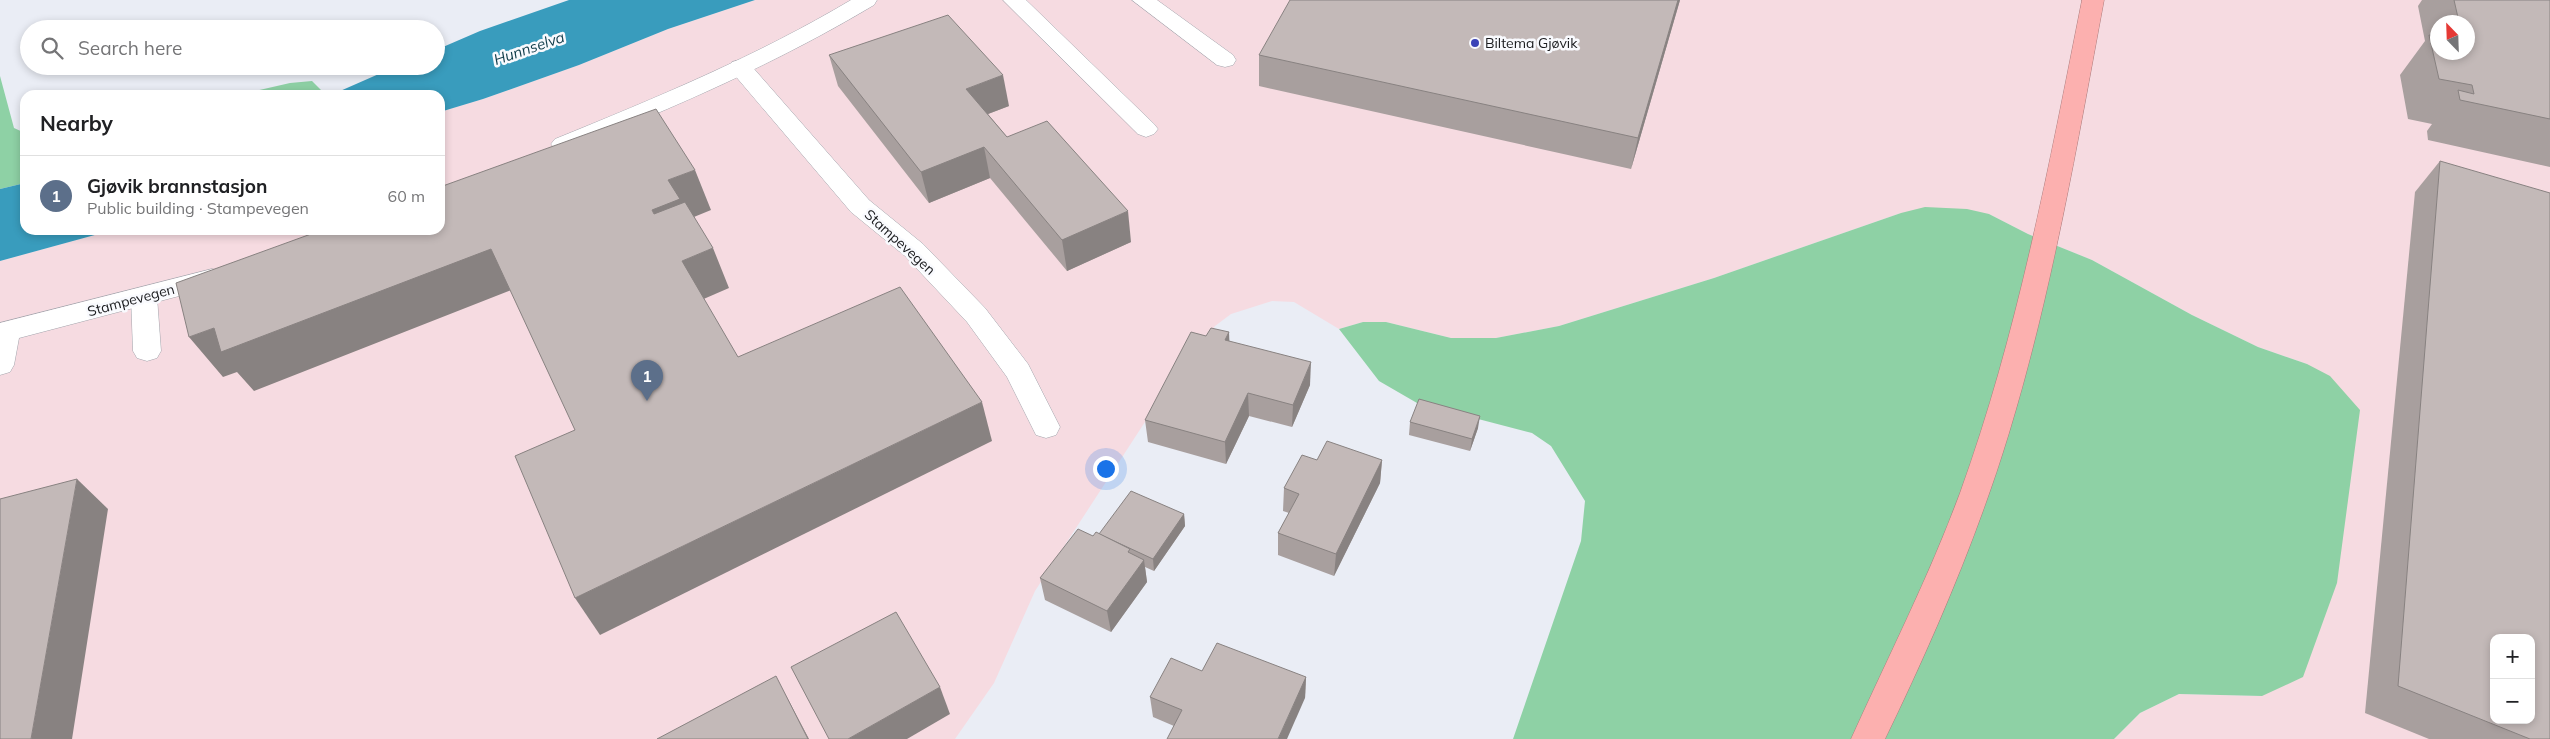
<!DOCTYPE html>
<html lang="en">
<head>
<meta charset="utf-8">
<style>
  :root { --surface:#fff; --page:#f6f6f6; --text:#202124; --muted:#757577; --line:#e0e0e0; --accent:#3b43b7 }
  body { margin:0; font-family:Mulish,sans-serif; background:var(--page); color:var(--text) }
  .controls { position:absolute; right:15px; bottom:15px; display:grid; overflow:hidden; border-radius:10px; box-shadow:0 2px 8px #0003 }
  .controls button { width:45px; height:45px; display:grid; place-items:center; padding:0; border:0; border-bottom:1px solid var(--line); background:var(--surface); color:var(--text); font:25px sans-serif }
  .compass { position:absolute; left:2430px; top:15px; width:45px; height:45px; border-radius:50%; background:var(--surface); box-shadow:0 2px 8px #0003; rotate:337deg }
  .you { position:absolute; left:1105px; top:468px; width:18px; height:18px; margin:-12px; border:4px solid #fff; border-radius:50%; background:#1a73e8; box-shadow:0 0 0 8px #1a73e833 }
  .badge { display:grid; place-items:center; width:32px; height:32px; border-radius:50%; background:var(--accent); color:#fff; font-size:16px; font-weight:700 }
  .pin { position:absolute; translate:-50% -41px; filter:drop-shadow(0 1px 2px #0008) }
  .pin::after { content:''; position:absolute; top:26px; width:18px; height:15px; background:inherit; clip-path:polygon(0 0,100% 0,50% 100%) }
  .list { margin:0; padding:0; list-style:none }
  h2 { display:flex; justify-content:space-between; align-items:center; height:65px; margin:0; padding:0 20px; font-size:21px }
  h2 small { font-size:16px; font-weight:400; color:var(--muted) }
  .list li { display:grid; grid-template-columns:32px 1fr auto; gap:15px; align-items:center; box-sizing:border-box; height:80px; padding:0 20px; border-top:1px solid var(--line) }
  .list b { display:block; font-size:19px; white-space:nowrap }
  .list p { margin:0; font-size:16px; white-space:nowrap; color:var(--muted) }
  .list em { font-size:16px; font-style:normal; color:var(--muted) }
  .icon { flex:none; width:28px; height:28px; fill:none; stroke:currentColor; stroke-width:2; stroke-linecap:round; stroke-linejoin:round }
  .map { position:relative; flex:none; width:2550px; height:739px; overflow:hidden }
  .search { position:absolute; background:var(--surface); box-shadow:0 2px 8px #0003; left:20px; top:20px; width:425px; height:55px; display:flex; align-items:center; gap:12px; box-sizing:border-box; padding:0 18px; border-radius:28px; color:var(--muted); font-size:19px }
  .panel { position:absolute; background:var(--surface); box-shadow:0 2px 8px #0003; left:20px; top:90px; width:425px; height:145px; border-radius:15px }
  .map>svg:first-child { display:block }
</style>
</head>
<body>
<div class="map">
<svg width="2550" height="739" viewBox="0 0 2550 739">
  <rect width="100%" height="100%" fill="#eaedf5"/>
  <path fill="#f6dbe1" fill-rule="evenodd" d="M755,0H2550V739H2114L2140,713L2179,694L2262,696L2307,364L2258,347L2192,315L2092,260L2028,234L1989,214L1901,213L1714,278L1559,326L1496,338H1451L1386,322H1363L1339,329L1294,302L1272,301L1231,314L1215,326L1156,405L1035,591L994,683L955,739H0V261L113,230H440V112L483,99L579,65L668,29ZM2438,22H2468V52H2438ZM2494,638H2531V720H2494Z"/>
  <g fill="#8ed1a5">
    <polygon points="0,76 14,128 25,133 25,183 0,189"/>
    <polygon points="312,81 326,95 237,95 290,83"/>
    <polygon points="1925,207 1967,209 1989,214 2028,234 2092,260 2192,315 2258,347 2307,364 2330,376 2360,410 2337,583 2303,677 2262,696 2179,694 2140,713 2114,739 1513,739 1581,541 1585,501 1551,446 1532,433 1417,403 1379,381 1339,329 1363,322 1386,322 1451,338 1496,338 1559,326 1714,278 1901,213"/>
  </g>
  <g fill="#399cbd">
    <polygon points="569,0 755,0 668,29 579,65 483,99 440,112 440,95 331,95 397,66 436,66 436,50 480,31"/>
    <polygon points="25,183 25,230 113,230 0,261 0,189"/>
  </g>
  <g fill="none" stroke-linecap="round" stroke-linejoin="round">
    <g stroke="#a2a4ac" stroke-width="1">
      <g id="lane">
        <polygon points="1003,0 1026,0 1154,124 1158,129 1154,134 1146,137 1138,134"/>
        <polygon points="1132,0 1157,0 1233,55 1236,60 1233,65 1225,67 1217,65"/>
        <polygon points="740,60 748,62 869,200 923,244 985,308 1028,364 1060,427 1056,435 1046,438 1036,435 1007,377 967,322 905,256 851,212 732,72 729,67 732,62"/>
        <polygon points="144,288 153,290 157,297 161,351 157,358 147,361 137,358 133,351 131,297 135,290"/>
      </g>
    </g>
    <g stroke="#a2a4ac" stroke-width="1">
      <g id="street">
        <path d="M851,0H877L874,5C777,63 675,107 571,149L563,152L555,149L551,144L555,139C656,98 757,56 851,0Z"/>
        <polygon points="212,269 221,271 225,278 221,285 19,338 14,365 10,372 0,375 0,323"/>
      </g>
    </g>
    <g stroke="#ad7c7c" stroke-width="1">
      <path id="highway" d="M2082,0H2104C2077,145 2052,292 2009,433C1977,538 1933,640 1885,739H1851C1888,657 1929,577 1960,493C2018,333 2049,166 2082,0Z"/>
    </g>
    <use href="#lane" fill="#fff" fill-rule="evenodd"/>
    <use href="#street" fill="#fff" fill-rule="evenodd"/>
    <use href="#highway" fill="#fcb0af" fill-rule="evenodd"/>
  </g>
  <g fill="#a89f9e" fill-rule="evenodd">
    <polygon points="1680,0 1631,169 1259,86 1259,55"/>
    <path d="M2422,0H2550V167L2428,140L2427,131L2432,124L2408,119L2400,75L2425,41L2418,6ZM2438,22H2468V52H2438Z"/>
    <polygon points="829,55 1009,106 988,114 1007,137 1131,242 1067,271 990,178 929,203 838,86"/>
    <polygon points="2440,161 2550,739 2429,739 2365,713 2415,192"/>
    <polygon points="1229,332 1229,341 1310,385 1292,427 1249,416 1226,464 1148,442 1145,420 1206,336"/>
    <polygon points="1410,422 1478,428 1470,451 1409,435"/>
    <polygon points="1317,460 1382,460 1380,483 1334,576 1278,555 1278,533 1289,513 1283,511 1284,488"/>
    <polygon points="1184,514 1185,526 1154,571 1145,567 1147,582 1111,632 1045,600 1040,578 1093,536 1099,534"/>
    <polygon points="1202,671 1306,677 1305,698 1174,726 1153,717 1150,697"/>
  </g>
  <g fill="#888281">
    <polygon points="1678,0 1680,0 1631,169 1638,138"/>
    <polygon points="1003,75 1009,106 972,120 966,89"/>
    <polygon points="984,147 990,178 929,203 921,172"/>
    <polygon points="695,170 711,210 689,219 670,250 652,210 668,180"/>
    <polygon points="1128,211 1131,242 1067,271 1062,240"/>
    <polygon points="713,248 729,288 699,301 682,261"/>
    <polygon points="491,249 514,289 254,391 237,372 223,377 189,337 214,328"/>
    <polygon points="1229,332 1230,355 1225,340"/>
    <polygon points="1311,362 1310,385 1292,427 1293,405"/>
    <polygon points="1248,393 1249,416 1226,464 1225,442"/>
    <polygon points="982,402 992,441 600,635 575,598"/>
    <polygon points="1480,416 1478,428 1470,451 1472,439"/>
    <polygon points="1382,460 1380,483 1334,576 1336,554"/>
    <polygon points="77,479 108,509 72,739 31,739"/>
    <polygon points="1184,514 1185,526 1154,571 1153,559"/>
    <polygon points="1144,560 1147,582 1111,632 1107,611"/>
    <polygon points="776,676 790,703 809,739 808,739"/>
    <polygon points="1306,677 1305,698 1287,739 1278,739"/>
    <polygon points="940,687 950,714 907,739 848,739"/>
  </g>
  <g fill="#c3b9b8" stroke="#888281" fill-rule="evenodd">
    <polygon points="1290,0 1678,0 1638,138 1259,55"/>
    <polygon points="2454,0 2550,0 2550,119 2460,100 2458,90 2474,94 2472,85 2439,79 2429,35 2438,37 2438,52 2468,52 2468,22 2459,22"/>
    <polygon points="948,15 1003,75 966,89 1007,137 1047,121 1128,211 1062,240 984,147 921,172 829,55"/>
    <polygon points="656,109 695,170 668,180 680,199 652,210 654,214 685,202 713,248 682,261 738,357 900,287 982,402 575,598 515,456 575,430 491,249 221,352 214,328 189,337 176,283 322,230 440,230 440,187"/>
    <path d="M2440,161L2550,193V739H2530L2398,686ZM2494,638H2531V720H2494Z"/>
    <polygon points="1211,328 1229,332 1225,340 1311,362 1293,405 1248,393 1225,442 1145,420 1191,332 1206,336"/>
    <polygon points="1419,399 1480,416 1472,439 1410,422"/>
    <polygon points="1327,441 1382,460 1336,554 1278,533 1299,494 1284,488 1302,455 1317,460"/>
    <polygon points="77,479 31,739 0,739 0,499"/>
    <polygon points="1131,491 1184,514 1153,559 1099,534"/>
    <polygon points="1078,529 1093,536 1096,532 1130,549 1128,552 1144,560 1107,611 1040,578"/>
    <polygon points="896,612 940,687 848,739 829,739 791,667"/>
    <polygon points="1217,643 1306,677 1278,739 1167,739 1182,710 1150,697 1171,658 1202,671"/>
    <polygon points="776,676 808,739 657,739"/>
  </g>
  <circle fill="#3b43b7" stroke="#f9fafe" stroke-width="2" cx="1475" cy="43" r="5"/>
  <g text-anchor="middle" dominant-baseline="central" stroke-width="5" stroke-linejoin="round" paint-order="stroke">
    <g font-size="14" fill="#191a1d" stroke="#f9fafe" text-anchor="start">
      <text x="1485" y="43">Biltema Gjøvik</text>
    </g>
    <g font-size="14" fill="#191a1d" stroke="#f9fafe">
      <text transform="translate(900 242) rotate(42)">Stampevegen</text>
      <text transform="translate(131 300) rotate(-15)">Stampevegen</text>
    </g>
    <g font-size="15" font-style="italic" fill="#0f3b49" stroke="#f9fafe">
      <text transform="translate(529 48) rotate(-19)">Hunnselva</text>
    </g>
  </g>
</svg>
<div class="controls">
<button>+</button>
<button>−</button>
</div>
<svg class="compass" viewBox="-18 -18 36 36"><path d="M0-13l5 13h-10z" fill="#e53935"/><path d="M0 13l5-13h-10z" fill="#757577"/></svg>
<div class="you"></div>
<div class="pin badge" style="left:647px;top:401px;background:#5c6f8a">1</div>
<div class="search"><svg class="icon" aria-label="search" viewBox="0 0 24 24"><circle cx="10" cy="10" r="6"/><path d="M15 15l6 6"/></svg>Search here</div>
<section class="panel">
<h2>Nearby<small></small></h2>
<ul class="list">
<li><span class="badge" style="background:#5c6f8a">1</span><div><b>Gjøvik brannstasjon</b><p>Public building · Stampevegen</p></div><em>60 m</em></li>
</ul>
</section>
</div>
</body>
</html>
